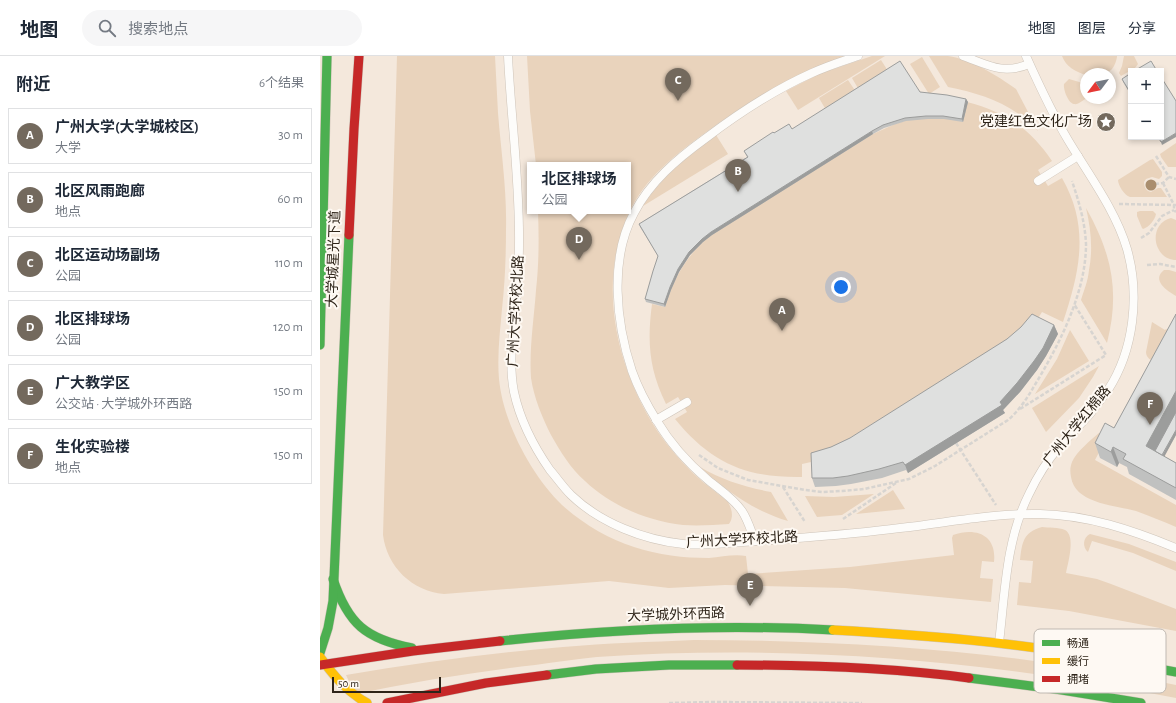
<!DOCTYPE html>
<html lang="zh">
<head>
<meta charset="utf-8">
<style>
  :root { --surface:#fff; --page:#f6f6f7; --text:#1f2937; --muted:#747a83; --line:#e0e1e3; --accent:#73695d }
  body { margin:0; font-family:"Alegreya Sans","Noto Sans SC",sans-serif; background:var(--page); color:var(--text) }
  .controls { position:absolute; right:12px; top:12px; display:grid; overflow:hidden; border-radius:0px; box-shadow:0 2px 6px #0003 }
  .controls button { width:36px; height:36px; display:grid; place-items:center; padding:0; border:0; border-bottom:1px solid var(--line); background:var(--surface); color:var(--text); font:20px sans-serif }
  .compass { position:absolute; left:760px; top:12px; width:36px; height:36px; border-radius:50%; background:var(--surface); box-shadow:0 2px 6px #0003; rotate:238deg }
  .scale { position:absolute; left:12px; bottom:10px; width:109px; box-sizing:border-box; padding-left:4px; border:2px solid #2e2419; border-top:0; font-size:11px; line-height:14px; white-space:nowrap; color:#2e2419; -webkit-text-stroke:3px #fef9f3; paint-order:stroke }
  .you { position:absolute; left:521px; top:231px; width:14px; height:14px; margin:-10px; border:3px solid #fff; border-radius:50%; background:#1a73e8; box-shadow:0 0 0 6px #1a73e833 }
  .badge { display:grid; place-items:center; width:26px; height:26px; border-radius:50%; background:var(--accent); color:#fff; font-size:13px; font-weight:700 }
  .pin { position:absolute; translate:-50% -33px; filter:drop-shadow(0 1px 2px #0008) }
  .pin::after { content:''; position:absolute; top:21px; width:14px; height:12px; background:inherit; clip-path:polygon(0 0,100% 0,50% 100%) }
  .popup { position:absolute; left:207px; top:106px; width:104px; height:52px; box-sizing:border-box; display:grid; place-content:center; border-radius:0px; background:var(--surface); filter:drop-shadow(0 1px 3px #0005); font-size:13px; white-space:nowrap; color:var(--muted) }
  .popup b { font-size:15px; color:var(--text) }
  .popup::after { content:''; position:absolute; left:50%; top:100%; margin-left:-8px; border:8px solid transparent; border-top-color:var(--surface) }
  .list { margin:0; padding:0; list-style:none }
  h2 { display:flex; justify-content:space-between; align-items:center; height:52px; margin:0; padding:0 16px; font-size:17px }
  h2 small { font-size:13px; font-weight:400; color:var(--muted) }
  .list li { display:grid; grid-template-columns:26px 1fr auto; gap:12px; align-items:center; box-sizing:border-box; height:56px; margin:0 8px 8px; padding:0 8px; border:1px solid var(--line); border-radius:0px }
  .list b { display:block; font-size:15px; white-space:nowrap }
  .list p { margin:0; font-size:13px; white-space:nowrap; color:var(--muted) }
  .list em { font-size:13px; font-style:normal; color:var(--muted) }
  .icon { flex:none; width:22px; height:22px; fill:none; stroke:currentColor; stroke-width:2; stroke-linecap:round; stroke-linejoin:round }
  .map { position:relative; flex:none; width:856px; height:647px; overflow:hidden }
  header { display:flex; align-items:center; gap:24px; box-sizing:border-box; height:56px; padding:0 20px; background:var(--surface); border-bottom:1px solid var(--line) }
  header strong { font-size:19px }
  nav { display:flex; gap:22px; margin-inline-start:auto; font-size:14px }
  .search { width:280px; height:36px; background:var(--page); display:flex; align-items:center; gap:10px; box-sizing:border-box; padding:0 14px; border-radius:22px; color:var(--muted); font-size:15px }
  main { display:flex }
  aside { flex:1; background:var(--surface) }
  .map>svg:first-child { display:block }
</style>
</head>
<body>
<header>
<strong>地图</strong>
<div class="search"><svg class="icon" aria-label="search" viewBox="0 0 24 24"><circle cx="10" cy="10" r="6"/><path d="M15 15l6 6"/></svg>搜索地点</div>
<nav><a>地图</a><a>图层</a><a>分享</a></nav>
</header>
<main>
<aside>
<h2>附近<small>6个结果</small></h2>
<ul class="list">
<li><span class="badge">A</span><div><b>广州大学(大学城校区)</b><p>大学</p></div><em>30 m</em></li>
<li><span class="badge">B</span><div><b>北区风雨跑廊</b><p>地点</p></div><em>60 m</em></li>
<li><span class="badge">C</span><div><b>北区运动场副场</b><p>公园</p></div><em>110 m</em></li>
<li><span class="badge">D</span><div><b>北区排球场</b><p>公园</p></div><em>120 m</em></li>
<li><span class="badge">E</span><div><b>广大教学区</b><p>公交站 · 大学城外环西路</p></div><em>150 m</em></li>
<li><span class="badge">F</span><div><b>生化实验楼</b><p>地点</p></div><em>150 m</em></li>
</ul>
</aside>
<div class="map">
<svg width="856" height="647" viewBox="0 0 856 647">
  <rect width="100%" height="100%" fill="#f4e8dc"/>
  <g fill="#e9d3bc">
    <path d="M77,0H175C176,19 177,38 178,57C181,95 187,134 186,173C186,200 185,226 182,253C180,276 177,299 179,323C183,366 211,419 242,449C262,467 288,483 314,491C338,499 364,502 389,502C401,501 414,498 426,500L428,518L530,511L634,499L632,482L633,479C656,471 677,479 674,506L662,505L660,522L673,523L671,546L525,532L405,529L349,532L289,525L124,538C92,535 67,511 63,479Z"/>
    <path d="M207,0H525C474,18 429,45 385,77C356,98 324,123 309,157C275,230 298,320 343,383C355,399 369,414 384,427C392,433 400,439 408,446C412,453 414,461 409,468C394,469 378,470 363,469C328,465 291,450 265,425C251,413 240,395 231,379C222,361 214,342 211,322C209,293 214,263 216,234C219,208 219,181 218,155H308V109H216L210,55Z"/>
    <polygon points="552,0 565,0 478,54 466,35 499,18"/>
    <path d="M609,0C615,0 622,0 628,0C651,3 678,20 696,33L718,75C693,48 663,38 628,31Z"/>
    <path d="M742,0H797V1C793,21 782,18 766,18V19C756,16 746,11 742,0Z"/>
    <polygon points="804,0 814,0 818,8 815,12 801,20 799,17 802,10"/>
    <polygon points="602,1 620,31 609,38 590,8"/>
    <polygon points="561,4 568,15 539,34 532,22"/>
    <path d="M749,23L766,28L767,42C763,44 758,49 754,48C748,47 743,33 744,28Z"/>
    <polygon points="528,24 536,36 506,54 499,42"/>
    <path d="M647,46C685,56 710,72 732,105L718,114L728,130L742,122C770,171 760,215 743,266L722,256L715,267L491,406L482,408V421C426,422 391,407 355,363L367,356L358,341L346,348C329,313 327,286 332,248L345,251C351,232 358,215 371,199C389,175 419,161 444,145C480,123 517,100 553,78L575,68Z"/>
    <path d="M396,79L408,98L323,150C341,121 369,100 396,79Z"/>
    <polygon points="856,87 856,111 848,111 841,101 840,98"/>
    <path d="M833,103L842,116V120L839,123L832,121L826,123L824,126C824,131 826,135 831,136L838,132H841L847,141H810C804,139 798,129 798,124L830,104Z"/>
    <path d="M766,152C792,198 800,236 787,287L761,244C764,234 768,225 769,214C773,194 771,173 766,152Z"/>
    <path d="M820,155H833L836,158C835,164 829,171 823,173L822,172L817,160V156Z"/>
    <path d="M851,162L856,164V204C833,204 827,168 851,162Z"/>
    <path d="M844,214H849L856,216V240C847,235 831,224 844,214Z"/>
    <path d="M832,266L845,274L846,273L853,277L836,307C831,304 826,302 826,296Z"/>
    <polygon points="750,274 769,305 715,338 737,303"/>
    <polygon points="779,310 773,321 759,342 726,376 712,352"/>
    <path d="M779,377L787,381L775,404L856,449V471C843,465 829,460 816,455C795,449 755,448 751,421C750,416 750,411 752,406C756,396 771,384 779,377Z"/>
    <path d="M380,411C402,424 425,431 451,436L468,465C434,455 406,435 380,411Z"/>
    <polygon points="573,434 585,453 536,458"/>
    <polygon points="554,438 522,459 497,461 485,440 514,441"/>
    <path d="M722,471C729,472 738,471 745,474C756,480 748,507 746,517L777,523L791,528L856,553V575L749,555L697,549L699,526L711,527L713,505L700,504C702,487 703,476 722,471Z"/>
    <path d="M770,478L809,488L856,506V515L813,497L772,485L768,496C762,491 763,481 770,478Z"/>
    <path d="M374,584C536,584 697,596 856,629V642C666,604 471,588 277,601C256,603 236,606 215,609C155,616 94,626 35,638L26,619C98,607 170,597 243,591C287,587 330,586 374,584Z"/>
  </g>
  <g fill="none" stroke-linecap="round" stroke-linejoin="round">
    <g stroke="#cec4b9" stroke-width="9">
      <g id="lane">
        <path d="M188,0C191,63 200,126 199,189C199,213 197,236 195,260C192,285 189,311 194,336C200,364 214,391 230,414C237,422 243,431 251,439C280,467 324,484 363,488C383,490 403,487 423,486C437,485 452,484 466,483C504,480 542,477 580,472C626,467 673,457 720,458C768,459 812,474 856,492"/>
        <path d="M643,0C668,9 683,19 709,8"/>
        <polyline points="718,125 758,100"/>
        <polyline points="336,364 367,346"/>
        <path d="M435,485C431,475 428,464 422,455C413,442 400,434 388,424C368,407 350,387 337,365C327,349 318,332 312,315C296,267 289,203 314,157C330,126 357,103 386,82C419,57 454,34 492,17C507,10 523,5 538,0"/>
        <path d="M679,587C685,536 686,484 709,438C717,421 727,405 739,391C749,380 760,369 770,358C776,350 782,342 788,334C814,294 820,239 807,193C796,155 769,119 748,84C732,57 719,29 706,0"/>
      </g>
    </g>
    <g stroke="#cec4b9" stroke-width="10">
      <g id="fast">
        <polyline points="0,289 7,0"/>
        <path d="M13,523C28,568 46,583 92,592"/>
        <path d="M180,585C290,573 403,568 513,574"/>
        <polyline points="0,597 8,572 13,545 29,179"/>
        <polyline points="781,602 856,616"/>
        <polyline points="227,619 276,613 349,609 417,609"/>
        <polyline points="649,622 742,634 821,647"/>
      </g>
    </g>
    <g stroke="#cec4b9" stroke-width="10">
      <g id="slow">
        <path d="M513,574C603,579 693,586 781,602"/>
        <path d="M0,601C13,619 27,636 47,647"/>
      </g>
    </g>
    <g stroke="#cec4b9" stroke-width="10">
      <g id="jam">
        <polyline points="29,179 34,73 39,0"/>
        <polyline points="0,609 93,595 180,585"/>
        <path d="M417,609C495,609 572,612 649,622"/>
        <polyline points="67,647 166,627 227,619"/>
      </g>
    </g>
    <g stroke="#d7d4d0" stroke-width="2.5" stroke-dasharray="4 2" stroke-linecap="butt">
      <polyline points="836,100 849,121 856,123"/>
      <polyline points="843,127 854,149 854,154 856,156"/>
      <polyline points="835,128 843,127 849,121"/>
      <polyline points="799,148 856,149"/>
      <polyline points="821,182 829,177 842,160 854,154"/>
      <polyline points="827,209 840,208 856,211"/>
      <polyline points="700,353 786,299 754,248"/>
      <polyline points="636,387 676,449"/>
      <path d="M379,399L398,412L428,424L485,434L502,436L522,435L544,433L589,423L615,410L688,364C702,352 710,337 719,322C742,283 766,234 766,188C765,166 759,146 752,125"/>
      <polyline points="463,431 485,466"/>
      <polyline points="523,463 576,427"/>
      <polyline points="349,647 392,646 542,647"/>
    </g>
    <use href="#lane" stroke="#fdfcfa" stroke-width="8"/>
    <use href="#fast" stroke="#4caf50" stroke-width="9"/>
    <use href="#slow" stroke="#ffc107" stroke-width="9"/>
    <use href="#jam" stroke="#c62828" stroke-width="9"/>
  </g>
  <circle fill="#aa8e6e" cx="831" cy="129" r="5.5"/>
  <g fill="#c0c1c0">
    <polygon points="811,17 811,39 803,26 802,23"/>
    <polygon points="600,36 646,43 648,46 643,66 624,63 608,63 586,65 564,72 553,78 392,179 383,186 370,199 359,216 351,234 345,251 326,246 325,243 338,200 320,171 319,168 427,101 424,95 454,77 472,73"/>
    <polygon points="856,258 856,379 844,400 856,407 856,444 809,418 807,411 799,407 797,411 780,402 775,387 794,372"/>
    <polygon points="734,269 738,278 726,300 717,314 700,336 683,354 685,357 588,417 586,414 562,422 531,428 516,430 495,431 492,422 511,391 530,382"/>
  </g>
  <g fill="#9c9d9c">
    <polygon points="646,43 648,46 643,66 642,63"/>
    <polygon points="552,75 553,78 392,179 383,186 370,199 359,216 351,234 345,251 344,248 350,231 358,213 369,196 382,183 391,176"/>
    <polygon points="856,77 856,81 842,89 841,86"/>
    <polygon points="734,269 738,278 726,300 717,314 700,336 683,354 685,357 588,417 585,409 680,346"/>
    <polygon points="856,335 856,361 832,404 826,390"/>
    <polygon points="856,374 856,379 842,405 841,402"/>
    <polygon points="793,391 799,407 797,411 791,396"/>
  </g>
  <g fill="#dfe0df" stroke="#9c9d9c">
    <polygon points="580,5 600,36 627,39 646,43 642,63 623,60 606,60 585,62 563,69 552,75 391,176 382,183 369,196 358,213 350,231 344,248 325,243 333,215 338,200 319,168 428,101 424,95 453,76 454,77 469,68 472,73"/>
    <polygon points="831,5 837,15 814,15"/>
    <polygon points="811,17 811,38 802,23"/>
    <polygon points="841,21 856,45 856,77 841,86 838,81 841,81"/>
    <polygon points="712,258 734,269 723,292 714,305 697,327 680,346 682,349 585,409 583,406 559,413 528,420 513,422 492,422 491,397 511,391 530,382 687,283 701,271"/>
    <polygon points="856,258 856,335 826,390 856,407 856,432 803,403 806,398 793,391 791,396 775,387 785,367 794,372"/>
    <polygon points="856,356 856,374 842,399 835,395"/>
  </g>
  <defs>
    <g id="sight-disc" transform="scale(1)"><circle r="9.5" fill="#73695d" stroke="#fef9f3"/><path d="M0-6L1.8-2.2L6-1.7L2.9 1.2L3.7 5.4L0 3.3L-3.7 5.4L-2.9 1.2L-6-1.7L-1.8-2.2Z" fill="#fff"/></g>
  </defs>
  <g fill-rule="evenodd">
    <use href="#sight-disc" x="786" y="66"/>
  </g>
  <g text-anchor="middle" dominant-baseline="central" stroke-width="4" stroke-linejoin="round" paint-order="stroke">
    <g font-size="14" fill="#2e2419" stroke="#fef9f3" text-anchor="end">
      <text x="772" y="66">党建红色文化广场</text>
    </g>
    <g font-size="14" fill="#2e2419" stroke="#fef9f3">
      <text transform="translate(14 203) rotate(-88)">大学城星光下道</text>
      <text transform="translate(196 255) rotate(-87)">广州大学环校北路</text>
      <text transform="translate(757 370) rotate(-51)">广州大学红棉路</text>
      <text transform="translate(422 484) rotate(-3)">广州大学环校北路</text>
      <text transform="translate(356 559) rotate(-2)">大学城外环西路</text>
    </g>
  </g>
  <rect x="714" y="573" width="132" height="64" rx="6" fill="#fef9f3" stroke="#c0b9b2" stroke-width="1"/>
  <rect x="722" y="584" width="18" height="6" fill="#4caf50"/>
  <rect x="722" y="602" width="18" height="6" fill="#ffc107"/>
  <rect x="722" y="620" width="18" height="6" fill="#c62828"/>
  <g font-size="11" fill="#2e2419">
    <text x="747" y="591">畅通</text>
    <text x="747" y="609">缓行</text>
    <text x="747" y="627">拥堵</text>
  </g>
</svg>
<div class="controls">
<button>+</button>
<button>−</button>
</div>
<svg class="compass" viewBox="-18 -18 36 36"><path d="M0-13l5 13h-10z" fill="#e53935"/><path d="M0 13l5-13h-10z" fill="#747a83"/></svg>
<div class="scale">50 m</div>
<div class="you"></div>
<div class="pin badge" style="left:462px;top:275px">A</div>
<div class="pin badge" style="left:418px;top:136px">B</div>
<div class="pin badge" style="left:358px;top:45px">C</div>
<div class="pin badge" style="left:259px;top:204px">D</div>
<div class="popup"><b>北区排球场</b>公园</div>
<div class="pin badge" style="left:430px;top:550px">E</div>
<div class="pin badge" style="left:830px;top:369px">F</div>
</div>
</main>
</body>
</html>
